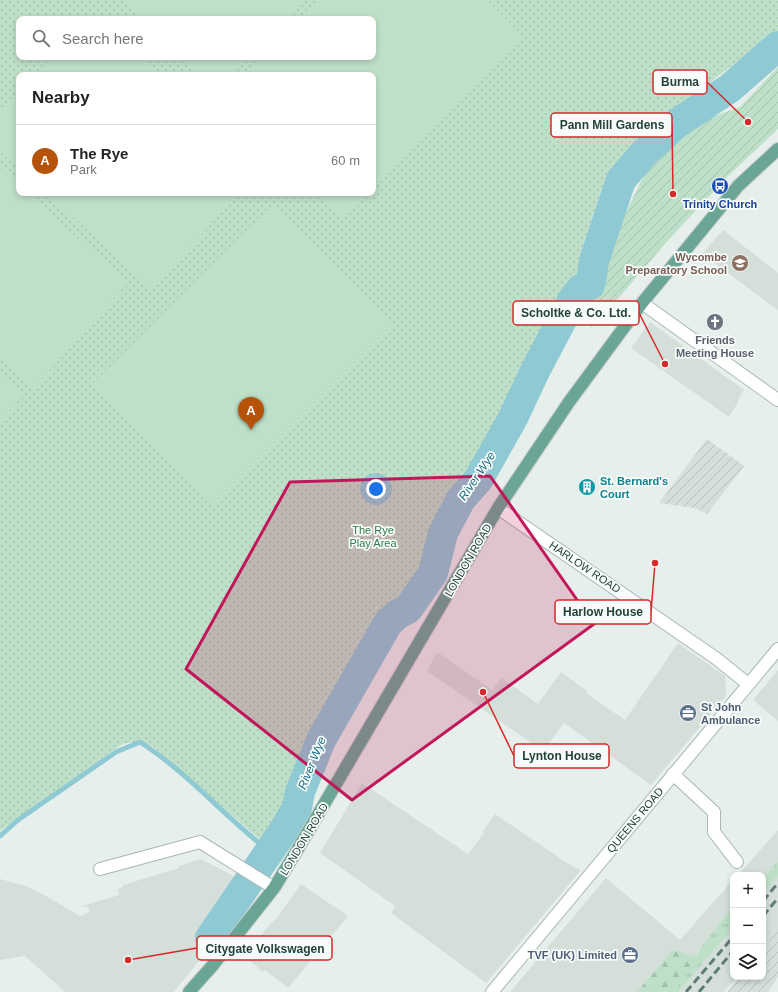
<!DOCTYPE html>
<html lang="en">
<head>
<meta charset="utf-8">
<style>
  :root { --surface:#fff; --page:#f2f2f2; --text:#222; --muted:#767676; --line:#e0e0e0; --accent:#b45309 }
  body { margin:0; font-family:Helvetica,sans-serif; background:var(--page); color:var(--text) }
  .controls { position:absolute; right:12px; bottom:12px; display:grid; overflow:hidden; border-radius:8px; box-shadow:0 2px 6px #0003 }
  .controls button { width:36px; height:36px; display:grid; place-items:center; padding:0; border:0; border-bottom:1px solid var(--line); background:var(--surface); color:var(--text); font:20px sans-serif }
  .you { position:absolute; left:376px; top:489px; width:14px; height:14px; margin:-10px; border:3px solid #fff; border-radius:50%; background:#1a73e8; box-shadow:0 0 0 6px #1a73e833 }
  .badge { display:grid; place-items:center; width:26px; height:26px; border-radius:50%; background:var(--accent); color:#fff; font-size:13px; font-weight:700 }
  .pin { position:absolute; translate:-50% -33px; filter:drop-shadow(0 1px 2px #0008) }
  .pin::after { content:''; position:absolute; top:21px; width:14px; height:12px; background:inherit; clip-path:polygon(0 0,100% 0,50% 100%) }
  .list { margin:0; padding:0; list-style:none }
  h2 { display:flex; justify-content:space-between; align-items:center; height:52px; margin:0; padding:0 16px; font-size:17px }
  h2 small { font-size:13px; font-weight:400; color:var(--muted) }
  .list li { display:grid; grid-template-columns:26px 1fr auto; gap:12px; align-items:center; box-sizing:border-box; height:72px; padding:0 16px; border-top:1px solid var(--line) }
  .list b { display:block; font-size:15px; white-space:nowrap }
  .list p { margin:0; font-size:13px; white-space:nowrap; color:var(--muted) }
  .list em { font-size:13px; font-style:normal; color:var(--muted) }
  .icon { flex:none; width:22px; height:22px; fill:none; stroke:currentColor; stroke-width:2; stroke-linecap:round; stroke-linejoin:round }
  .map { position:relative; flex:none; width:778px; height:992px; overflow:hidden }
  .search { position:absolute; background:var(--surface); box-shadow:0 2px 6px #0003; left:16px; top:16px; width:360px; height:44px; display:flex; align-items:center; gap:10px; box-sizing:border-box; padding:0 14px; border-radius:8px; color:var(--muted); font-size:15px }
  .panel { position:absolute; background:var(--surface); box-shadow:0 2px 6px #0003; left:16px; top:72px; width:360px; height:124px; border-radius:8px }
  .map>svg:first-child { display:block }
</style>
</head>
<body>
<div class="map">
<svg width="778" height="992" viewBox="0 0 778 992">
  <defs>
    <pattern id="industrial-furrows" width="10" height="10" patternUnits="userSpaceOnUse"><rect width="10" height="10" fill="#d4dfda"/><path d="M-1 1l2-2M0 10L10 0M9 11l2-2" fill="none" stroke="#b6c1bc"/></pattern>
    <pattern id="grass-tufts" width="24" height="20" patternUnits="userSpaceOnUse"><rect width="24" height="20" fill="#bfe0c8"/><path d="M3 7l-1-3M5 7V3M7 7l1-3M15 17l-1-3M17 17v-4M19 17l1-3" fill="none" stroke="#a4c1ad"/></pattern>
    <pattern id="forest-firs" width="22" height="20" patternUnits="userSpaceOnUse"><rect width="22" height="20" fill="#bfe0c8"/><path d="M5 1l3.5 6h-7zM16 11l3.5 6h-7z" fill="#a4c1ad"/></pattern>
    <pattern id="park-dots" width="8" height="8" patternUnits="userSpaceOnUse"><rect width="8" height="8" fill="#bfe0c8"/><path d="M2 2h.1M6 6h.1" fill="none" stroke="#a4c1ad" stroke-width="1.8" stroke-linecap="round"/></pattern>
    <pattern id="garden-furrows" width="10" height="10" patternUnits="userSpaceOnUse"><rect width="10" height="10" fill="#bfe0c8"/><path d="M-1 1l2-2M0 10L10 0M9 11l2-2" fill="none" stroke="#a4c1ad"/></pattern>
  </defs>
  <rect width="100%" height="100%" fill="#e6efeb"/>
  <g fill="#d4dfda">
    <polygon points="723,230 778,273 778,310 702,254"/>
    <polygon points="650,322 744,390 740,396 737,404 729,417 631,348"/>
    <polygon points="678,643 725,676 726,696 651,785 564,723 543,751 427,671 437,652 492,690 502,678 538,704 561,672 587,691 586,693 625,720"/>
    <polygon points="778,670 778,721 753,700"/>
    <polygon points="362,783 468,854 484,833 482,832 495,814 570,865 581,870 486,983 391,913 395,906 320,853"/>
    <polygon points="778,830 778,930 763,947 763,875 738,875"/>
    <polygon points="201,859 237,878 255,891 174,992 65,992 25,956 0,960 0,879 26,886 46,896 80,916 89,912 89,907 82,906 119,895 118,889 123,887 123,885 179,868 179,866"/>
    <polygon points="606,878 680,940 733,880 733,977 737,977 724,992 510,992"/>
    <polygon points="301,884 348,916 288,988 265,970 263,972 243,955 278,916"/>
  </g>
  <g fill="url(#industrial-furrows)">
    <polygon points="707,439 744,466 707,514 695,508 659,503"/>
    <polygon points="778,930 778,977 768,992 727,992 739,977 763,977 763,948"/>
  </g>
  <g fill="url(#grass-tufts)">
    <polygon points="778,862 778,876 763,893 763,877"/>
    <path d="M733,908V928L678,992H675C692,963 709,932 733,908Z"/>
  </g>
  <polygon fill="url(#forest-firs)" points="673,950 696,957 675,992 637,992"/>
  <path fill="url(#park-dots)" fill-rule="evenodd" d="M0,0H778V31L717,77L662,122L640,146L623,172L604,216L596,250L518,402L459,506L433,559L372,645L349,682L313,752L303,783L290,807L263,842L152,746C142,741 132,741 121,745L0,831ZM19,19H373V57H19ZM19,75H373V193H19Z"/>
  <polygon fill="url(#garden-furrows)" points="778,67 778,129 728,176 663,246 600,320 591,328 590,313 598,286 626,212 650,163 674,140 709,118 740,107"/>
  <g fill="#bfe0c8">
    <polygon points="122,0 307,0 288,19 141,19"/>
    <polygon points="322,0 488,0 525,38 373,190 373,75 247,75 265,57 373,57 373,19 303,19"/>
    <polygon points="51,57 140,57 160,75 35,75"/>
    <polygon points="179,57 250,57 232,75 196,75"/>
    <polygon points="19,93 19,169 0,152 0,114"/>
    <polygon points="0,168 19,185 19,193 28,193 128,283 34,388 0,357"/>
    <polygon points="46,193 239,193 153,289"/>
    <polygon points="317,193 370,193 343,220"/>
    <polygon points="274,203 393,324 211,506 91,385"/>
    <polygon points="0,375 23,396 0,422"/>
  </g>
  <g fill="none" stroke-linecap="round" stroke-linejoin="round">
    <path stroke="#8ec9d4" stroke-width="5" d="M0,836L18,820L116,752L140,742C187,772 224,816 269,851"/>
    <polyline stroke="#8ec9d4" stroke-width="30" points="210,938 284,830 297,808 300,792 321,740 388,623 398,614 408,609 433,573 443,533 461,499 478,480 513,418 536,369 573,299 581,289 590,285 592,276 594,261 621,180 644,153 676,124 730,88 778,46"/>
    <g stroke="#a8b8b2" stroke-width="14">
      <g id="minor">
        <polyline points="642,303 778,400"/>
        <polyline points="498,508 717,659 748,684"/>
        <polyline points="673,774 714,812 714,832 737,862"/>
        <polyline points="100,869 200,842 274,888"/>
        <polyline points="492,992 778,649"/>
      </g>
    </g>
    <g stroke="#c2cac8" stroke-width="14">
      <polyline id="major" points="189,992 213,965 274,888 296,852 498,508 569,402 642,303 738,186 778,149"/>
    </g>
    <use href="#minor" stroke="#fff" stroke-width="12"/>
    <use href="#major" stroke="#6aa596" stroke-width="12"/>
    <g stroke="#5f7d75" stroke-width="3" stroke-dasharray="8 4" stroke-linecap="butt">
      <polyline points="763,901 778,883"/>
      <polyline points="763,916 778,898"/>
      <polyline points="686,992 733,937"/>
      <polyline points="699,992 733,951"/>
    </g>
  </g>
  <path fill="#c2185b" fill-opacity="0.2" stroke="#c2185b" stroke-width="3" stroke-linejoin="round" d="M490,476L594,624L352,800L186,669L290,482Z"/>
  <defs>
    <g id="bus-disc" transform="scale(0.9)"><circle r="9.5" fill="#1a4fb4" stroke="#f7fbf9"/><path d="M-5-6H5V4H4V6H2V4H-2V6H-4V4H-5ZM-3.5-4V0h7V-4ZM-3.5 1.2v1.5H-2V1.2ZM2 1.2v1.5H3.5V1.2Z" fill="#fff"/></g>
    <g id="school-disc" transform="scale(0.9)"><circle r="9.5" fill="#8d6e63" stroke="#f7fbf9"/><path d="M0-5L7-2L0 1L-7-2ZM-4 1L0 2.5L4 1V4Q0 6-4 4Z" fill="#fff"/></g>
    <g id="church-disc" transform="scale(0.9)"><circle r="9.5" fill="#6b7280" stroke="#f7fbf9"/><path d="M-1.2-6h2.4v3.5h3.3v2.4h-3.3V6h-2.4V-.1h-3.3v-2.4h3.3Z" fill="#fff"/></g>
    <g id="building-disc" transform="scale(0.9)"><circle r="9.5" fill="#0f9aa8" stroke="#f7fbf9"/><path d="M-4-6H4V6H1V3H-1V6H-4ZM-2.5-4.3h1.7v1.8h-1.7ZM.8-4.3h1.7v1.8H.8ZM-2.5-1h1.7V.8h-1.7ZM.8-1h1.7V.8H.8Z" fill="#fff"/></g>
    <g id="office-disc" transform="scale(0.9)"><circle r="9.5" fill="#5c6f8a" stroke="#f7fbf9"/><path d="M-6-3h4V-5.5h4V-3h4V5H-6ZM-1-4.5V-3h2v-1.5ZM-6 0V1H6V0Z" fill="#fff"/></g>
  </defs>
  <g fill-rule="evenodd">
    <use href="#bus-disc" x="720" y="186"/>
    <use href="#school-disc" x="740" y="263"/>
    <use href="#church-disc" x="715" y="322"/>
    <use href="#building-disc" x="587" y="487"/>
    <use href="#office-disc" x="688" y="713"/>
    <use href="#office-disc" x="630" y="955"/>
  </g>
  <g text-anchor="middle" dominant-baseline="central" stroke-width="3.5" stroke-linejoin="round" paint-order="stroke">
    <g font-size="11" font-weight="bold" fill="#164399" stroke="#f7fbf9">
      <text x="720" y="204">Trinity Church</text>
    </g>
    <g font-size="11" font-weight="bold" fill="#785e54" stroke="#f7fbf9" text-anchor="end">
      <text x="727" y="257">Wycombe<tspan x="727" dy="13">Preparatory School</tspan></text>
    </g>
    <g font-size="11" font-weight="bold" fill="#5b616d" stroke="#f7fbf9">
      <text x="715" y="340">Friends<tspan x="715" dy="13">Meeting House</tspan></text>
    </g>
    <g font-size="11" font-weight="bold" fill="#0d838f" stroke="#f7fbf9" text-anchor="start">
      <text x="600" y="481">St. Bernard's<tspan x="600" dy="13">Court</tspan></text>
    </g>
    <g font-size="11" fill="#2d7a4b" stroke="#f7fbf9">
      <text x="373" y="530">The Rye<tspan x="373" dy="13">Play Area</tspan></text>
    </g>
    <g font-size="11" fill="#24423a" stroke="#f7fbf9">
      <text transform="translate(468 560) rotate(-60)">LONDON ROAD</text>
      <text transform="translate(585 567) rotate(34)">HARLOW ROAD</text>
      <text transform="translate(635 820) rotate(-50)">QUEENS ROAD</text>
      <text transform="translate(304 839) rotate(-59)">LONDON ROAD</text>
    </g>
    <g font-size="11" font-weight="bold" fill="#4e5e75" stroke="#f7fbf9" text-anchor="start">
      <text x="701" y="707">St John<tspan x="701" dy="13">Ambulance</tspan></text>
      <text x="617" y="955" text-anchor="end">TVF (UK) Limited</text>
    </g>
    <g font-size="12" font-style="italic" fill="#1c6f80" stroke="#f7fbf9">
      <text transform="translate(477 476) rotate(-56)">River Wye</text>
      <text transform="translate(312 763) rotate(-68)">River Wye</text>
    </g>
  </g>
  <path fill="none" stroke="#d62828" stroke-width="1.5" d="M748 122L707 82M673 194L672 125M665 364L639 313M655 563L651 612M483 692L514 756M128 960L197 948"/>
  <g fill="#d62828" stroke="#f7fbf9" stroke-width="1.5">
    <circle cx="748" cy="122" r="4"/>
    <circle cx="673" cy="194" r="4"/>
    <circle cx="665" cy="364" r="4"/>
    <circle cx="655" cy="563" r="4"/>
    <circle cx="483" cy="692" r="4"/>
    <circle cx="128" cy="960" r="4"/>
  </g>
  <g fill="#f7fbf9" stroke="#d62828" stroke-width="1.5">
    <rect x="653" y="70" width="54" height="24" rx="4"/>
    <rect x="551" y="113" width="121" height="24" rx="4"/>
    <rect x="513" y="301" width="126" height="24" rx="4"/>
    <rect x="555" y="600" width="96" height="24" rx="4"/>
    <rect x="514" y="744" width="95" height="24" rx="4"/>
    <rect x="197" y="936" width="135" height="24" rx="4"/>
  </g>
  <g font-size="12" text-anchor="middle" font-weight="bold" fill="#24423a">
    <text x="680" y="86">Burma</text>
    <text x="612" y="129">Pann Mill Gardens</text>
    <text x="576" y="317">Scholtke &amp; Co. Ltd.</text>
    <text x="603" y="616">Harlow House</text>
    <text x="562" y="760">Lynton House</text>
    <text x="265" y="953">Citygate Volkswagen</text>
  </g>
</svg>
<div class="controls">
<button>+</button>
<button>−</button>
<button><svg class="icon" aria-label="layers" viewBox="0 0 24 24"><path d="M12 4l9 5-9 5-9-5zM3 14l9 5 9-5"/></svg></button>
</div>
<div class="you"></div>
<div class="pin badge" style="left:251px;top:430px">A</div>
<div class="search"><svg class="icon" aria-label="search" viewBox="0 0 24 24"><circle cx="10" cy="10" r="6"/><path d="M15 15l6 6"/></svg>Search here</div>
<section class="panel">
<h2>Nearby<small></small></h2>
<ul class="list">
<li><span class="badge">A</span><div><b>The Rye</b><p>Park</p></div><em>60 m</em></li>
</ul>
</section>
</div>
</body>
</html>
